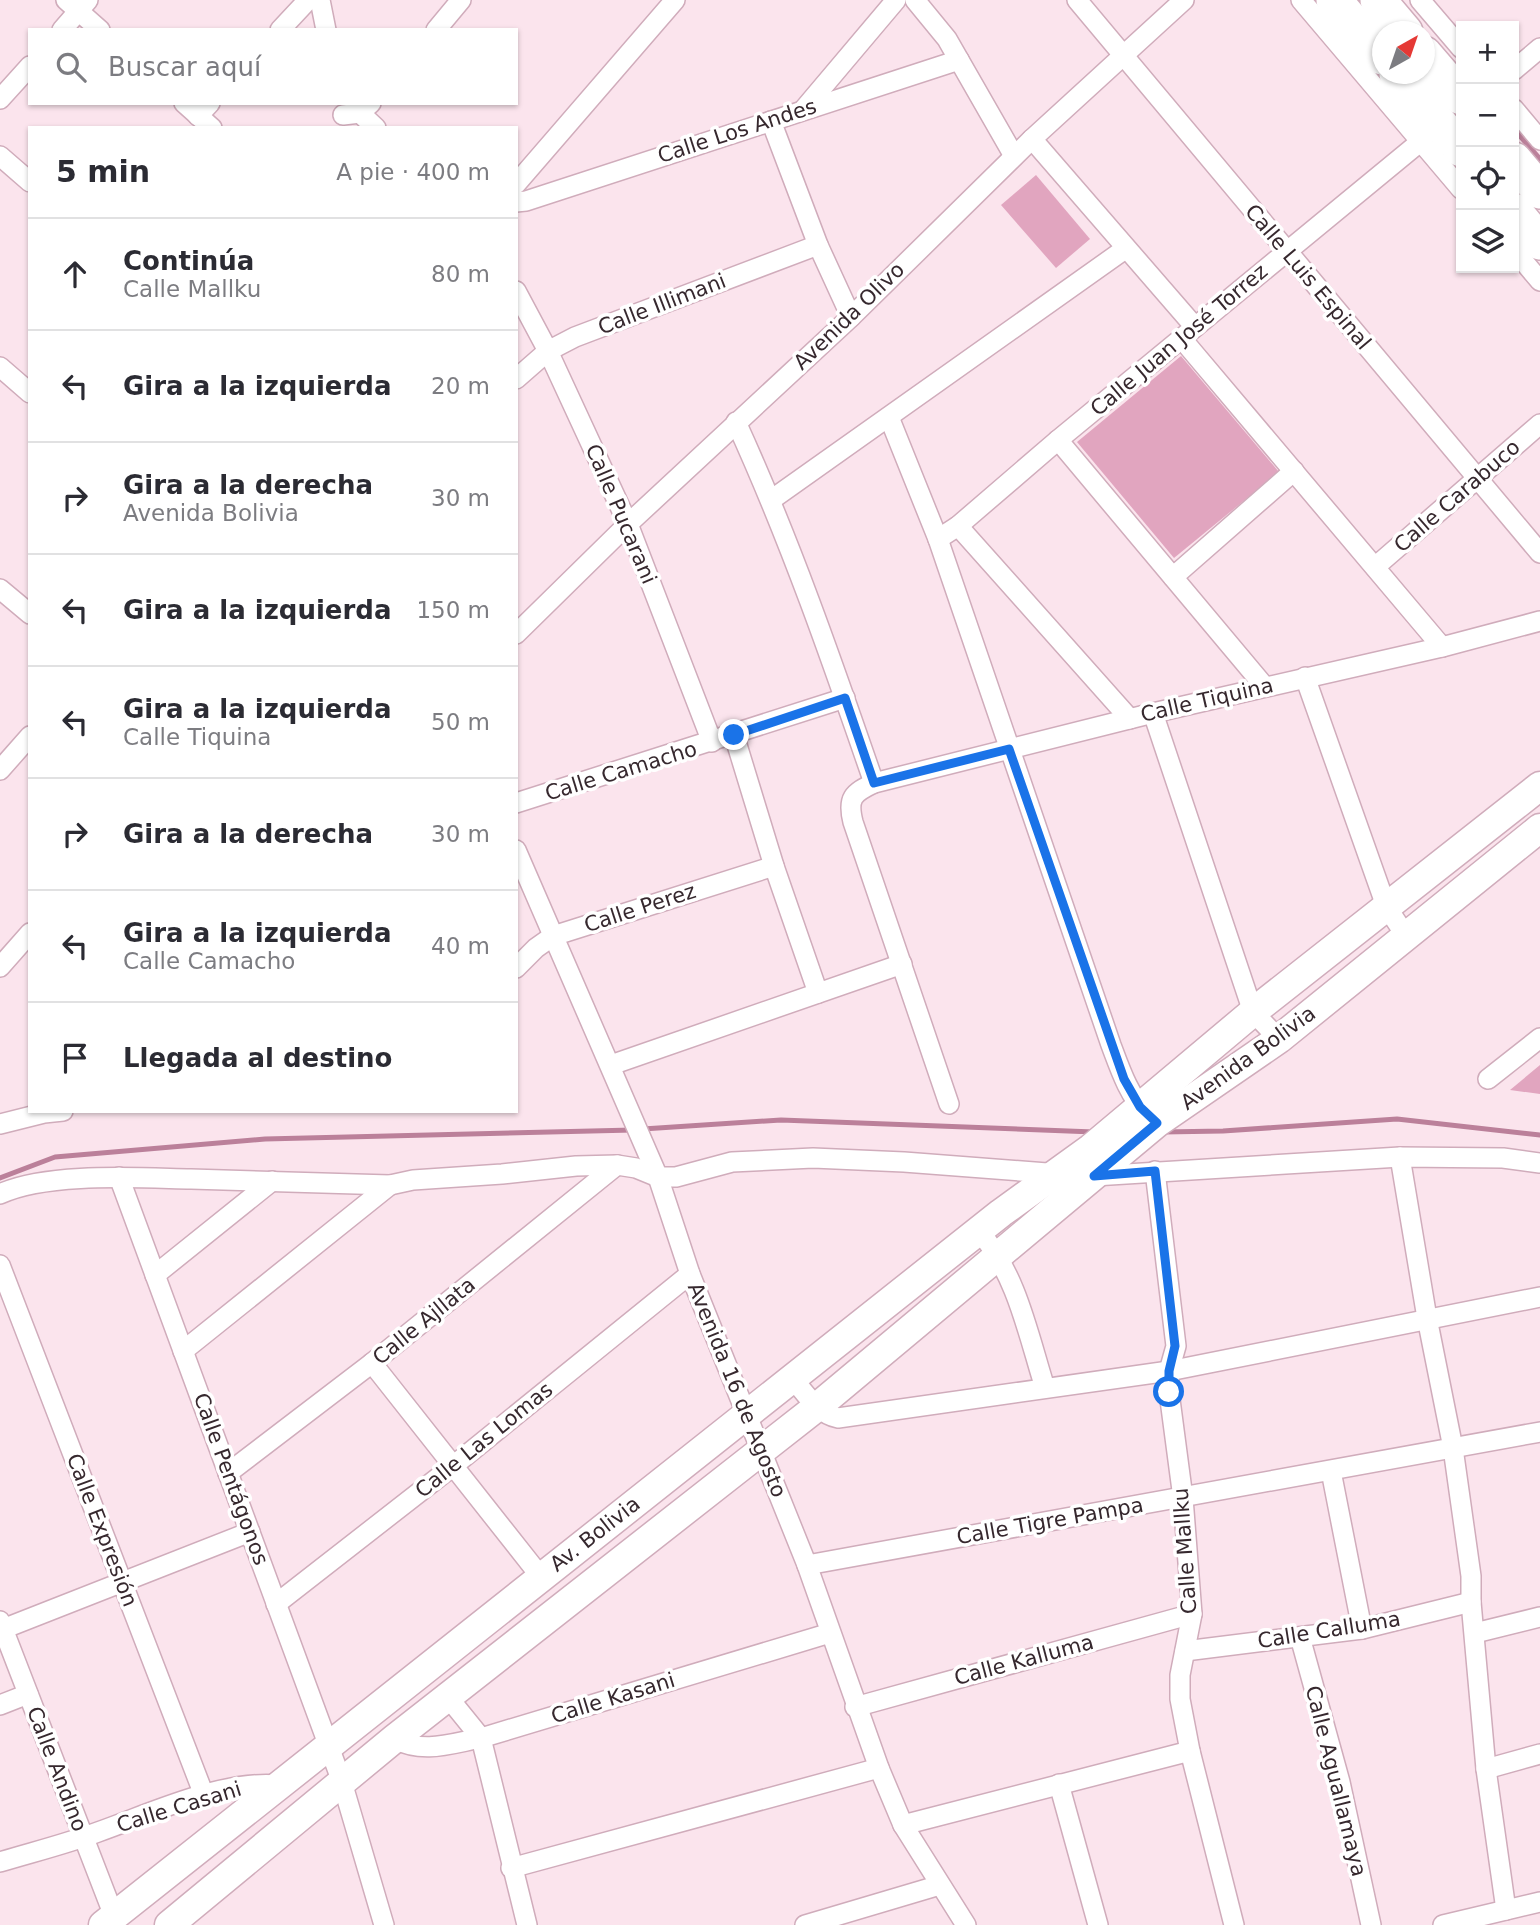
<!DOCTYPE html>
<html lang="es">
<head>
<meta charset="utf-8">
<style>
  :root { --surface:#fff; --page:#f2f2f3; --text:#2b2b33; --muted:#7c7c81; --line:#e1e1e2 }
  body { margin:0; font-family:"DejaVu Sans",sans-serif; background:var(--page); color:var(--text) }
  .controls { position:absolute; right:21px; top:21px; display:grid; overflow:hidden; border-radius:0px; box-shadow:0 2px 5px #0004 }
  .controls button { width:63px; height:63px; display:grid; place-items:center; padding:0; border:0; border-bottom:2px solid var(--line); background:var(--surface); color:var(--text); font:35px sans-serif }
  .compass { position:absolute; left:1372px; top:21px; width:63px; height:63px; border-radius:50%; background:var(--surface); box-shadow:0 2px 5px #0004; rotate:40deg }
  .stop { position:absolute; width:21px; height:21px; margin:-16px; border:5px solid #1a73e8; border-radius:50%; background:#fff }
  .stop.end { background:#1a73e8; border-color:#fff; box-shadow:0 2px 7px #0008 }
  .list { margin:0; padding:0; list-style:none }
  h2 { display:flex; justify-content:space-between; align-items:center; height:91px; margin:0; padding:0 28px; font-size:30px }
  h2 small { font-size:23px; font-weight:400; color:var(--muted) }
  .list li { display:grid; grid-template-columns:46px 1fr auto; gap:21px; align-items:center; box-sizing:border-box; height:112px; padding:0 28px; border-top:2px solid var(--line) }
  .list b { display:block; font-size:26px; white-space:nowrap }
  .list p { margin:0; font-size:23px; white-space:nowrap; color:var(--muted) }
  .list em { font-size:23px; font-style:normal; color:var(--muted) }
  .icon { flex:none; width:38px; height:38px; fill:none; stroke:currentColor; stroke-width:2; stroke-linecap:round; stroke-linejoin:round }
  .map { position:relative; flex:none; width:1540px; height:1925px; overflow:hidden }
  .search { position:absolute; background:var(--surface); box-shadow:0 2px 5px #0004; left:28px; top:28px; width:490px; height:77px; display:flex; align-items:center; gap:18px; box-sizing:border-box; padding:0 24px; border-radius:0px; color:var(--muted); font-size:26px }
  .panel { position:absolute; background:var(--surface); box-shadow:0 2px 5px #0004; left:28px; top:126px; width:490px; height:987px; border-radius:0px }
  .map>svg:first-child { display:block }
</style>
</head>
<body>
<div class="map">
<svg width="1540" height="1925" viewBox="0 0 1540 1925">
  <rect width="100%" height="100%" fill="#fbe4ed"/>
  <g fill="#e1a5bf">
    <polygon points="1036,175 1090,239 1056,268 1001,205"/>
    <polygon points="1181,356 1279,472 1174,558 1077,442"/>
    <polygon points="1540,1065 1540,1094 1510,1090"/>
  </g>
  <g fill="none" stroke-linecap="round" stroke-linejoin="round">
    <g stroke="#bb809a" stroke-width="5">
      <polyline points="1514,129 1540,159"/>
      <polyline points="643,1129 781,1120 1094,1132"/>
      <polyline points="1163,1132 1223,1131 1397,1119 1540,1135"/>
      <polyline points="0,1178 55,1157 265,1139 633,1130"/>
    </g>
    <g stroke="#d0acbb" stroke-width="22">
      <g id="street">
        <polyline points="66,0 100,30"/>
        <polyline points="320,0 326,30"/>
        <polyline points="915,0 947,39 1014,156"/>
        <polyline points="1077,0 1540,553"/>
        <polyline points="1301,0 1461,189"/>
        <polyline points="1420,0 1461,48"/>
        <polyline points="62,30 88,0"/>
        <polyline points="280,30 308,0"/>
        <polyline points="436,30 461,0"/>
        <polyline points="1514,70 1540,48"/>
        <polyline points="0,99 30,66"/>
        <polyline points="184,103 212,128"/>
        <polyline points="804,109 896,0"/>
        <polyline points="1514,109 1540,140"/>
        <polyline points="360,113 376,128"/>
        <polyline points="343,115 360,113 371,103"/>
        <polyline points="198,116 210,103"/>
        <polyline points="771,121 818,245 851,317"/>
        <polyline points="1032,139 1195,327"/>
        <polyline points="0,156 30,182"/>
        <polyline points="516,184 675,0"/>
        <polyline points="516,202 526,201 959,60"/>
        <polyline points="1514,250 1540,281"/>
        <polyline points="516,291 548,351 628,524 712,742"/>
        <polyline points="1182,339 1442,647"/>
        <polyline points="0,367 30,393"/>
        <polyline points="516,379 548,351 575,337 818,245"/>
        <path d="M889,417L938,539L1111,1045C1120,1069 1129,1096 1147,1114"/>
        <path d="M736,422C790,540 832,661 874,783"/>
        <polyline points="1058,440 1265,687"/>
        <polyline points="771,500 1125,249"/>
        <polyline points="958,526 1130,719"/>
        <polyline points="938,539 958,526 1058,440 1420,142"/>
        <polyline points="1375,567 1540,424"/>
        <polyline points="1173,577 1294,471"/>
        <polyline points="0,589 30,614"/>
        <polyline points="516,634 628,524 851,317 1032,139 1184,0"/>
        <polyline points="1305,677 1386,906 1406,936"/>
        <polyline points="1153,713 1253,1012 1279,1039"/>
        <polyline points="734,735 774,866 818,993"/>
        <polyline points="0,770 30,736"/>
        <polyline points="516,803 845,698"/>
        <polyline points="516,850 658,1177 690,1274 807,1565 879,1768 903,1825 966,1925"/>
        <polyline points="0,967 30,933"/>
        <polyline points="516,968 536,948 553,936 774,866"/>
        <polyline points="611,1065 902,964"/>
        <polyline points="1488,1079 1540,1038"/>
        <path d="M949,1104L853,822C847,798 853,793 874,783L1153,713L1442,647L1540,621"/>
        <polyline points="0,1124 44,1113 63,1111"/>
        <polyline points="1400,1157 1427,1318 1453,1448 1471,1576 1471,1602 1486,1769 1506,1910"/>
        <polyline points="1155,1171 1176,1346 1169,1371 1169,1392 1183,1498 1192,1614 1180,1675 1180,1699 1190,1751 1234,1925"/>
        <polyline points="1094,1176 1400,1157 1503,1158 1540,1163"/>
        <polyline points="119,1177 342,1782 384,1925"/>
        <path d="M0,1194C47,1172 139,1178 191,1179C258,1181 324,1183 390,1185L413,1180L502,1174L576,1166L617,1165L636,1168L658,1177H676L732,1162L813,1158L904,1162L1060,1174"/>
        <path d="M979,1231C1017,1275 1028,1334 1045,1388"/>
        <polyline points="0,1265 204,1795"/>
        <polyline points="155,1275 272,1181"/>
        <polyline points="183,1351 390,1185"/>
        <polyline points="372,1363 541,1577"/>
        <path d="M793,1379C806,1394 818,1414 838,1418L1169,1371L1540,1297"/>
        <polyline points="1331,1471 1362,1629"/>
        <polyline points="228,1473 372,1363 617,1165"/>
        <polyline points="807,1565 1540,1432"/>
        <polyline points="276,1604 453,1466 690,1274"/>
        <polyline points="0,1621 114,1916"/>
        <polyline points="3,1629 250,1532"/>
        <polyline points="1475,1633 1540,1617"/>
        <polyline points="1300,1637 1340,1782 1371,1925"/>
        <polyline points="1185,1651 1362,1629 1471,1602"/>
        <polyline points="447,1696 481,1738 527,1925"/>
        <polyline points="0,1705 28,1694"/>
        <polyline points="855,1707 1192,1614"/>
        <path d="M394,1739C424,1754 449,1744 481,1738L830,1633"/>
        <polyline points="1486,1769 1540,1754"/>
        <polyline points="1059,1784 1098,1925"/>
        <polyline points="903,1825 1190,1751"/>
        <path d="M0,1862C33,1852 66,1844 98,1832C152,1813 221,1780 278,1785"/>
        <polyline points="511,1868 879,1768"/>
        <polyline points="805,1925 940,1885"/>
        <polyline points="1443,1925 1540,1902"/>
      </g>
    </g>
    <g stroke="#d0acbb" stroke-width="31">
      <g id="secondary">
        <polyline points="103,1925 1001,1213 1091,1148 1253,1012 1540,786"/>
        <polyline points="169,1925 394,1739 817,1407 1157,1123 1279,1039 1540,828"/>
      </g>
    </g>
    <g stroke="#d0acbb" stroke-width="38">
      <g id="highway">
        <polyline points="1334,0 1382,57"/>
        <polyline points="1378,0 1405,32"/>
        <polyline points="1424,54 1461,97"/>
        <polyline points="1397,74 1461,149"/>
        <polyline points="1514,160 1540,191"/>
        <polyline points="1514,211 1540,242"/>
      </g>
    </g>
    <use href="#street" stroke="#fff" stroke-width="19"/>
    <use href="#secondary" stroke="#fff" stroke-width="28"/>
    <use href="#highway" stroke="#fff" stroke-width="35"/>
  </g>
  <g fill="none" stroke-linecap="round" stroke-linejoin="round">
    <polyline stroke="#1a73e8" stroke-width="9" points="734,735 845,698 874,783 1009,749 1124,1079 1140,1107 1157,1123 1094,1176 1155,1171 1175,1346 1169,1371 1169,1392"/>
  </g>
  <g text-anchor="middle" dominant-baseline="central" stroke-width="7" stroke-linejoin="round" paint-order="stroke">
    <g font-size="21" fill="#36282e" stroke="#fff">
      <text transform="translate(737 131) rotate(-18)">Calle Los Andes</text>
      <text transform="translate(1308 277) rotate(50)">Calle Luis Espinal</text>
      <text transform="translate(662 304) rotate(-21)">Calle Illimani</text>
      <text transform="translate(849 316) rotate(-44)">Avenida Olivo</text>
      <text transform="translate(1179 340) rotate(-40)">Calle Juan José Torrez</text>
      <text transform="translate(1457 496) rotate(-41)">Calle Carabuco</text>
      <text transform="translate(621 514) rotate(67)">Calle Pucarani</text>
      <text transform="translate(1207 700) rotate(-13)">Calle Tiquina</text>
      <text transform="translate(621 771) rotate(-17)">Calle Camacho</text>
      <text transform="translate(640 908) rotate(-18)">Calle Perez</text>
      <text transform="translate(1248 1058) rotate(-36)">Avenida Bolivia</text>
      <text transform="translate(424 1321) rotate(-39)">Calle Ajllata</text>
      <text transform="translate(737 1390) rotate(68)">Avenida 16 de Agosto</text>
      <text transform="translate(484 1440) rotate(-39)">Calle Las Lomas</text>
      <text transform="translate(231 1479) rotate(70)">Calle Pentágonos</text>
      <text transform="translate(1050 1521) rotate(-10)">Calle Tigre Pampa</text>
      <text transform="translate(102 1530) rotate(69)">Calle Expresión</text>
      <text transform="translate(595 1534) rotate(-38)">Av. Bolivia</text>
      <text transform="translate(1185 1551) rotate(-94)">Calle Mallku</text>
      <text transform="translate(1329 1630) rotate(-9)">Calle Calluma</text>
      <text transform="translate(1024 1660) rotate(-15)">Calle Kalluma</text>
      <text transform="translate(613 1698) rotate(-17)">Calle Kasani</text>
      <text transform="translate(57 1769) rotate(69)">Calle Andino</text>
      <text transform="translate(1336 1781) rotate(76)">Calle Aguallamaya</text>
      <text transform="translate(179 1807) rotate(-17)">Calle Casani</text>
    </g>
  </g>
</svg>
<div class="controls">
<button>+</button>
<button>−</button>
<button><svg class="icon" aria-label="locate" viewBox="0 0 24 24"><circle cx="12" cy="12" r="6"/><path d="M12 2v4M12 18v4M2 12h4M18 12h4"/></svg></button>
<button><svg class="icon" aria-label="layers" viewBox="0 0 24 24"><path d="M12 4l9 5-9 5-9-5zM3 14l9 5 9-5"/></svg></button>
</div>
<svg class="compass" viewBox="-18 -18 36 36"><path d="M0-13l5 13h-10z" fill="#e53935"/><path d="M0 13l5-13h-10z" fill="#7c7c81"/></svg>
<div class="stop" style="left:1169px;top:1392px"></div>
<div class="stop end" style="left:734px;top:735px"></div>
<div class="search"><svg class="icon" aria-label="search" viewBox="0 0 24 24"><circle cx="10" cy="10" r="6"/><path d="M15 15l6 6"/></svg>Buscar aquí</div>
<section class="panel">
<h2>5 min<small>A pie · 400 m</small></h2>
<ul class="list">
<li><svg class="icon" aria-label="ahead" viewBox="0 0 24 24"><path d="M12 20V5M6 11l6-6 6 6"/></svg><div><b>Continúa</b><p>Calle Mallku</p></div><em>80 m</em></li>
<li><svg class="icon" aria-label="left" viewBox="0 0 24 24"><path d="M17 20v-9H6M10 6l-5 5 5 5"/></svg><div><b>Gira a la izquierda</b></div><em>20 m</em></li>
<li><svg class="icon" aria-label="right" viewBox="0 0 24 24"><path d="M7 20v-9h11M14 6l5 5-5 5"/></svg><div><b>Gira a la derecha</b><p>Avenida Bolivia</p></div><em>30 m</em></li>
<li><svg class="icon" aria-label="left" viewBox="0 0 24 24"><path d="M17 20v-9H6M10 6l-5 5 5 5"/></svg><div><b>Gira a la izquierda</b></div><em>150 m</em></li>
<li><svg class="icon" aria-label="left" viewBox="0 0 24 24"><path d="M17 20v-9H6M10 6l-5 5 5 5"/></svg><div><b>Gira a la izquierda</b><p>Calle Tiquina</p></div><em>50 m</em></li>
<li><svg class="icon" aria-label="right" viewBox="0 0 24 24"><path d="M7 20v-9h11M14 6l5 5-5 5"/></svg><div><b>Gira a la derecha</b></div><em>30 m</em></li>
<li><svg class="icon" aria-label="left" viewBox="0 0 24 24"><path d="M17 20v-9H6M10 6l-5 5 5 5"/></svg><div><b>Gira a la izquierda</b><p>Calle Camacho</p></div><em>40 m</em></li>
<li><svg class="icon" aria-label="arrive" viewBox="0 0 24 24"><path d="M6 21V4h12l-3 4 3 4H6"/></svg><div><b>Llegada al destino</b></div></li>
</ul>
</section>
</div>
</body>
</html>
